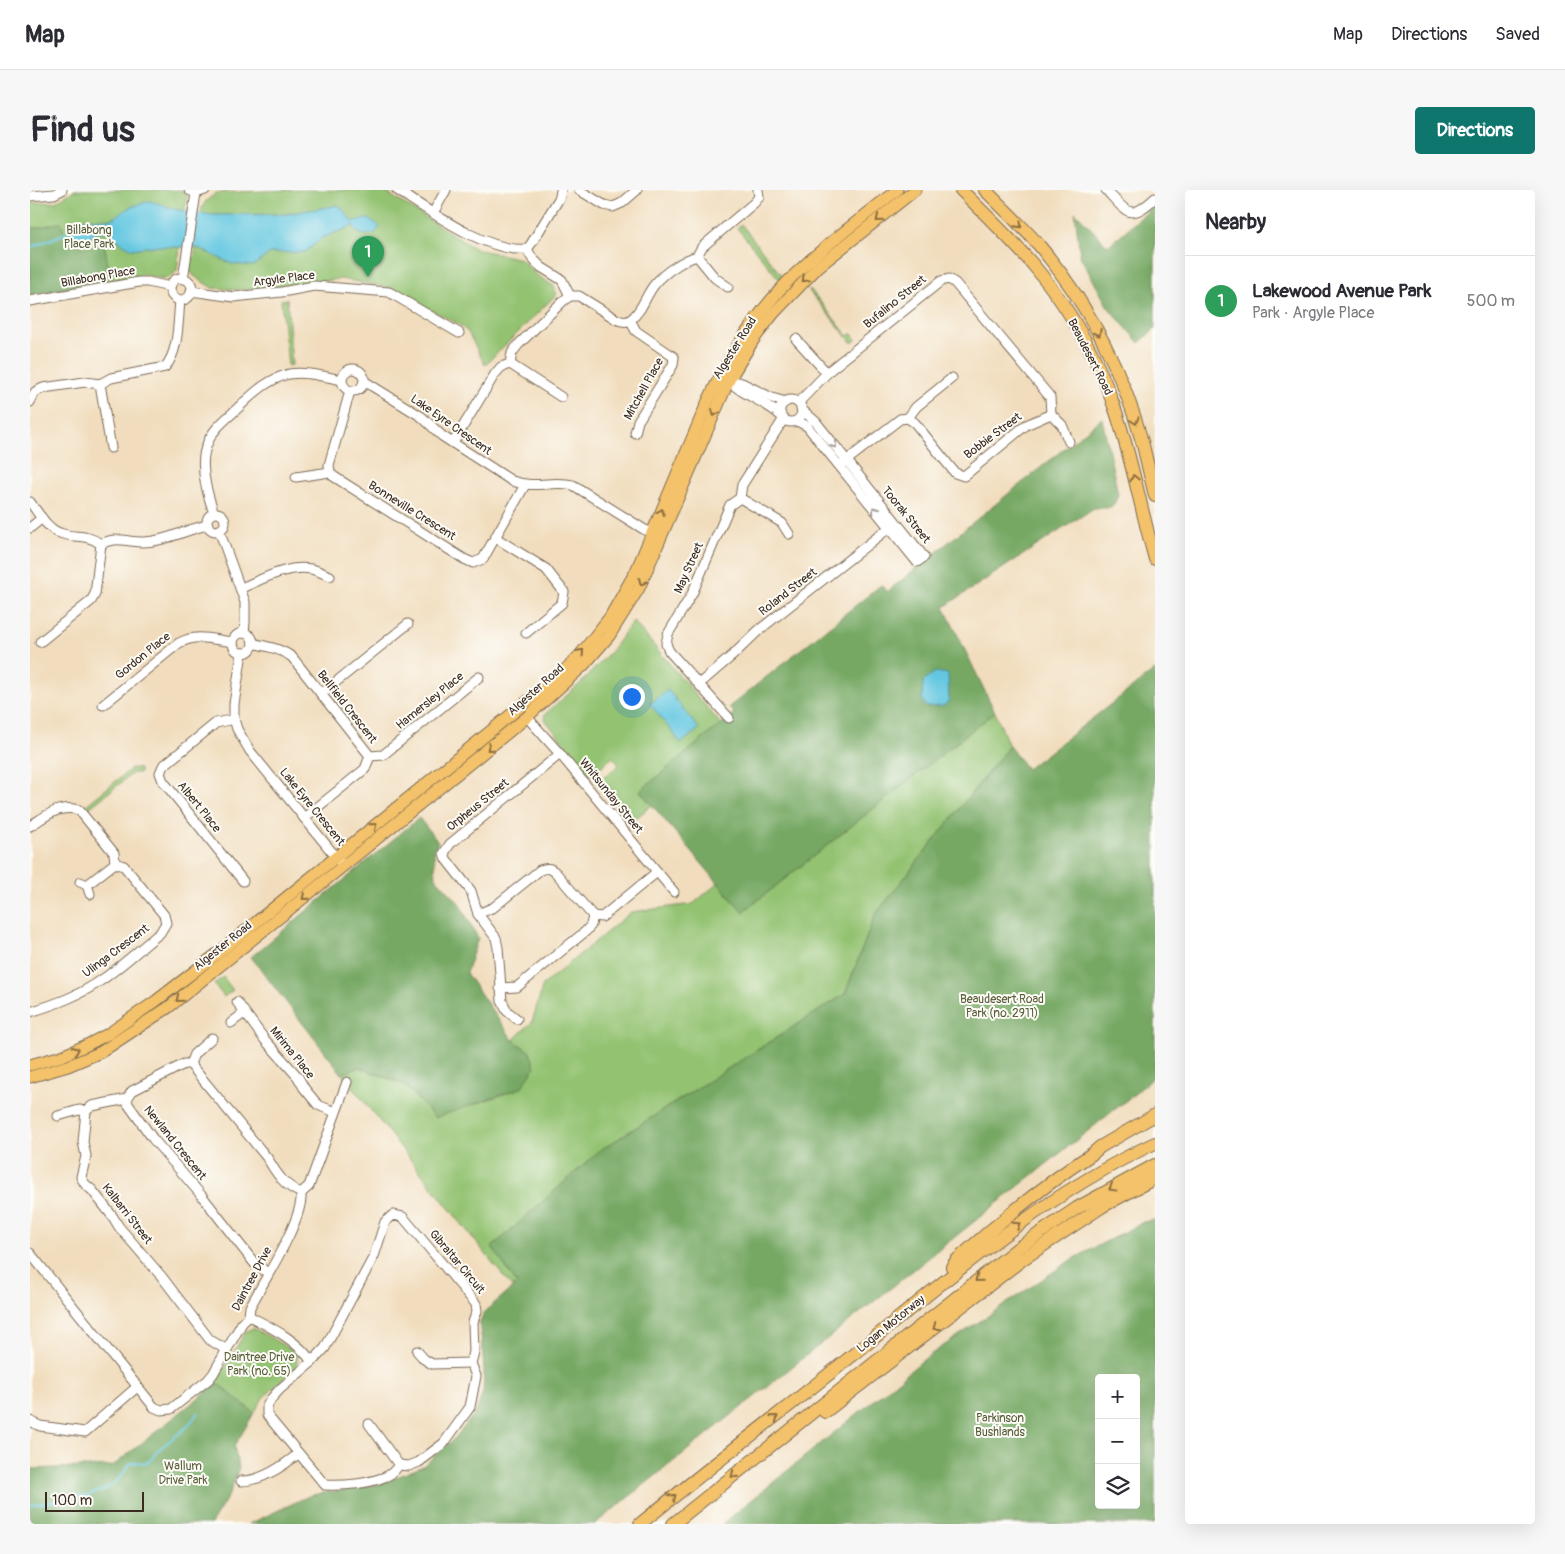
<!DOCTYPE html>
<html lang="en">
<head>
<meta charset="utf-8">
<style>
  :root { --surface:#fff; --page:#f7f7f7; --text:#2b2b33; --muted:#7c7c81; --line:#e1e1e2; --accent:#0f766e }
  body { margin:0; font-family:Pangolin,sans-serif; background:var(--page); color:var(--text) }
  .controls { position:absolute; right:15px; bottom:15px; display:grid; overflow:hidden; border-radius:5px; box-shadow:0 5px 20px #0002 }
  .controls button { width:45px; height:45px; display:grid; place-items:center; padding:0; border:0; border-bottom:1px solid var(--line); background:var(--surface); color:var(--text); font:25px sans-serif }
  .scale { position:absolute; left:15px; bottom:12px; width:99px; box-sizing:border-box; padding-left:5px; border:2px solid #3b2a1e; border-top:0; font-size:14px; line-height:18px; white-space:nowrap; color:#3b2a1e; -webkit-text-stroke:4px #fdfcf7; paint-order:stroke }
  .you { position:absolute; left:601px; top:506px; width:18px; height:18px; margin:-12px; border:4px solid #fff; border-radius:50%; background:#1a73e8; box-shadow:0 0 0 8px #1a73e833 }
  .badge { display:grid; place-items:center; width:32px; height:32px; border-radius:50%; background:var(--accent); color:#fff; font-size:16px; font-weight:700 }
  .pin { position:absolute; translate:-50% -41px; filter:drop-shadow(0 1px 2px #0008) }
  .pin::after { content:''; position:absolute; top:26px; width:18px; height:15px; background:inherit; clip-path:polygon(0 0,100% 0,50% 100%) }
  .list { margin:0; padding:0; list-style:none }
  h2 { display:flex; justify-content:space-between; align-items:center; height:65px; margin:0; padding:0 20px; font-size:21px }
  h2 small { font-size:16px; font-weight:400; color:var(--muted) }
  .list li { display:grid; grid-template-columns:32px 1fr auto; gap:15px; align-items:center; box-sizing:border-box; height:90px; padding:0 20px; border-top:1px solid var(--line) }
  .list b { display:block; font-size:19px; white-space:nowrap }
  .list p { margin:0; font-size:16px; white-space:nowrap; color:var(--muted) }
  .list em { font-size:16px; font-style:normal; color:var(--muted) }
  .icon { flex:none; width:28px; height:28px; fill:none; stroke:currentColor; stroke-width:2; stroke-linecap:round; stroke-linejoin:round }
  .map { position:relative; flex:none; width:1125px; height:1334px; overflow:hidden; border-radius:5px }
  header { display:flex; align-items:center; gap:30px; box-sizing:border-box; height:70px; padding:0 25px; background:var(--surface); border-bottom:1px solid var(--line) }
  header strong { font-size:24px }
  nav { display:flex; gap:28px; margin-inline-start:auto; font-size:18px }
  .intro { display:flex; align-items:center; justify-content:space-between; box-sizing:border-box; height:120px; padding:0 30px }
  h1 { margin:0; font-size:35px }
  .button { padding:12px 22px; border-radius:5px; background:var(--accent); color:#fff; font-size:18px; font-weight:700 }
  main { display:flex; gap:30px; padding:0 30px }
  aside { flex:1; background:var(--surface); border-radius:5px; box-shadow:0 5px 20px #0002 }
  .map>svg:first-child { display:block }
</style>
</head>
<body>
<header>
<strong>Map</strong>
<nav><a>Map</a><a>Directions</a><a>Saved</a></nav>
</header>
<div class="intro"><h1>Find us</h1><a class="button">Directions</a></div>
<main>
<div class="map">
<svg width="1125" height="1334" viewBox="0 0 1125 1334">
  <rect width="100%" height="100%" fill="#fdfcf7"/>
  <filter id="ink" filterUnits="userSpaceOnUse"><feTurbulence type="fractalNoise" baseFrequency=".02" numOctaves="2"/><feDisplacementMap in="SourceGraphic" scale="10" xChannelSelector="R" yChannelSelector="G"/><feConvolveMatrix kernelMatrix="1 2 1 2 8 2 1 2 1" color-interpolation-filters="sRGB"/></filter>
  <filter id="wash" filterUnits="userSpaceOnUse"><feTurbulence type="fractalNoise" baseFrequency=".0096" numOctaves="4" result="noise"/><feDisplacementMap in="SourceGraphic" scale="20" xChannelSelector="R" yChannelSelector="G"/><feGaussianBlur stdDeviation="1.12" result="paint"/><feColorMatrix in="noise" values="0 0 0 0 0 0 0 0 0 0 0 0 0 0 0 0 0 1.4 0 .05"/><feComposite in="paint" operator="in"/></filter>
  <g filter="url(#wash)">
    <rect width="100%" height="100%" fill="#f1ddbd"/>
    <g fill="#93c271" stroke="#677648">
      <polygon points="45,0 152,0 157,4 147,80 142,86 135,89 113,85 0,105 0,13 25,12"/>
      <polygon points="255,0 352,0 446,59 491,69 508,86 524,96 527,104 455,175 438,142 428,134 357,97 311,89 213,100 182,98 164,86 159,79 165,64 172,18 176,11 186,3"/>
      <polygon points="711,34 752,86 749,89 707,38"/>
      <polygon points="780,99 818,146 822,144 826,150 822,153 779,101"/>
      <polygon points="257,109 262,175 258,176 251,110"/>
      <polygon points="603,431 691,534 610,601 622,615 600,633 567,593 589,575 583,567 560,585 516,531 514,525 552,492 582,460"/>
      <polygon points="965,522 979,556 845,725 815,804 569,961 463,1057 487,1094 482,1097 312,884 329,877 375,895 405,928 500,862 483,850 502,832 513,795 601,722 663,714 688,693 713,722"/>
      <polygon points="102,578 110,579 110,583 103,583 58,619 55,616"/>
      <polygon points="193,787 203,800 194,807 184,794"/>
      <path d="M223,1138L262,1160C268,1165 268,1169 266,1177L233,1208L224,1223L186,1192L216,1141Z"/>
    </g>
    <g fill="#76a863" stroke="#586940" fill-rule="evenodd">
      <polygon points="1125,15 1125,139 1109,153 1078,117 1050,66 1045,22 1078,56"/>
      <polygon points="31,32 38,53 56,58 74,52 80,87 0,106 0,38 7,38"/>
      <path d="M1072,228L1088,304C1084,320 1079,318 1064,318L914,417L965,522L713,722L610,601L704,523L699,517L851,395L857,402Z"/>
      <polygon points="1125,480 1125,885 1108,901 565,1334 219,1334 281,1305 350,1294 393,1276 425,1248 446,1222 453,1202 454,1180 450,1132 454,1122 487,1094 462,1057 569,961 815,804 845,725 979,556 997,579"/>
      <polygon points="389,628 408,652 404,662 406,688 429,713 448,748 436,783 483,850 500,862 505,877 491,898 405,928 375,895 329,877 312,884 221,767"/>
      <path d="M1125,1030V1334H692L897,1167L1041,1070L1113,1032ZM1069,1188H1106V1315H1069Z"/>
      <polygon points="186,1192 224,1223 204,1257 209,1277 200,1303 181,1334 0,1334 0,1279 83,1276 181,1198"/>
    </g>
    <g fill="#63c7e1" stroke="#4f7880">
      <path d="M120,11L149,20L182,25L256,24L309,15L323,32C335,27 341,28 350,37L344,44L334,45L327,42L323,35L318,38L292,48L275,62L240,63L223,76L202,74L168,58L125,56L102,59L90,52L78,42L68,41L57,50L43,46L38,34L56,29H82L100,17Z"/>
      <polygon points="905,482 918,484 919,510 914,516 896,517 892,509 893,492"/>
      <polygon points="638,500 669,539 651,553 620,514"/>
    </g>
    <g fill="none" stroke-linecap="round" stroke-linejoin="round">
      <g stroke="#63c7e1" stroke-width="2">
        <polyline points="0,58 41,41"/>
        <polyline points="0,1315 56,1306 76,1299 87,1291 100,1274 106,1272 115,1273 120,1271 127,1261 157,1237 168,1223"/>
      </g>
    </g>
  </g>
  <g filter="url(#ink)">
    <g fill="none" stroke-linecap="round" stroke-linejoin="round">
      <g stroke="#7b6956" stroke-width="11">
        <g id="minor">
          <polyline points="159,0 166,3 175,0"/>
          <path d="M367,0C400,21 457,63 497,59L501,54L530,7L531,0"/>
          <polyline points="549,0 574,15 583,17 592,13 607,0"/>
          <path d="M1076,0C1097,22 1099,32 1125,8"/>
          <polyline points="0,6 24,4 32,0"/>
          <polyline points="403,23 416,0"/>
          <polyline points="497,59 502,68 511,77 532,90 540,106"/>
          <polyline points="667,66 685,88 698,97"/>
          <circle cx="151" cy="99" r="11"/>
          <polyline points="153,89 166,3"/>
          <polyline points="161,101 204,107 252,102 284,96 359,102 429,143"/>
          <polyline points="0,111 109,92 118,92 140,97"/>
          <polyline points="600,130 606,141 644,167 643,175 608,231 605,243"/>
          <polyline points="766,149 797,183"/>
          <polyline points="480,174 531,207"/>
          <circle cx="323" cy="190" r="11"/>
          <polyline points="694,188 712,193 742,208 756,212"/>
          <path d="M334,191L392,227L412,246L482,291C506,299 522,290 543,295L615,340L627,345"/>
          <path d="M699,191C714,206 735,211 750,225"/>
          <polyline points="70,194 81,258"/>
          <polyline points="320,201 299,275 300,282 303,286 434,369 443,373 453,369 495,295"/>
          <circle cx="761" cy="221" r="11"/>
          <path d="M0,212L5,202L13,198L55,192L70,194L81,188L135,177C149,162 148,130 150,110"/>
          <polyline points="768,213 800,180 911,91 919,89 925,93 1020,207 1021,224"/>
          <polyline points="878,228 886,217 922,188"/>
          <polyline points="767,231 777,236 887,372 894,367 786,232 771,219"/>
          <path d="M423,253L465,184L471,177L480,174L482,163L488,155L533,111L540,106H549L586,129C590,131 595,133 600,130C612,122 616,104 625,94C635,82 653,70 667,66L672,57L724,13L729,7L728,0"/>
          <polyline points="812,274 870,229 878,228 885,233 925,283 934,286 996,235 1021,224 1032,235 1039,252"/>
          <polyline points="266,287 300,282"/>
          <polyline points="710,308 752,333 759,344"/>
          <path d="M0,312C8,322 17,339 30,343C45,349 56,343 71,354C85,346 97,352 113,352C135,352 156,339 178,335"/>
          <path d="M184,323C177,304 168,272 178,252C184,237 200,226 211,215C226,201 239,189 259,184C276,181 296,187 312,190"/>
          <circle cx="186" cy="332" r="9"/>
          <polyline points="0,338 12,328"/>
          <polyline points="189,340 215,412 215,432 214,443"/>
          <polyline points="466,348 516,379 534,402 532,413 496,443"/>
          <path d="M211,398C233,389 257,375 281,379C287,380 294,384 300,386"/>
          <circle cx="213" cy="453" r="10"/>
          <polyline points="10,452 61,411 65,404 71,354"/>
          <path d="M223,453C237,457 250,458 262,467L340,566L335,579L274,628"/>
          <polyline points="212,463 204,514 204,529 207,539 220,561 310,672"/>
          <polyline points="669,494 703,465 729,440 864,334"/>
          <polyline points="291,504 378,434"/>
          <path d="M73,515L149,453C168,443 183,450 203,452"/>
          <polyline points="497,527 530,564 644,702"/>
          <polyline points="699,528 639,461 636,454 638,444 662,404 700,315 710,308 712,295 753,230"/>
          <polyline points="204,529 186,533 133,576 130,583 133,591 213,691"/>
          <polyline points="340,566 353,565 449,487"/>
          <path d="M0,636C16,626 29,614 49,620L84,663L85,673L94,676L134,725L136,733L130,743C111,758 93,775 73,789C51,805 26,814 0,822"/>
          <polyline points="50,692 57,695 60,704"/>
          <polyline points="57,695 85,673"/>
          <path d="M448,724L464,717L510,680C518,677 521,678 527,684L563,726"/>
          <polyline points="563,726 572,727 627,682"/>
          <polyline points="470,798 487,797 556,741 561,735 563,726"/>
          <polyline points="207,812 235,850 268,887 274,898 288,915 305,922"/>
          <polyline points="487,829 477,821 472,811 468,758 466,748 448,724 441,701 416,669 414,663 420,654 530,564"/>
          <polyline points="201,833 214,823"/>
          <polyline points="160,874 164,864 182,848"/>
          <polyline points="97,909 62,916 56,921 53,952 56,966 51,987 55,994 62,1000 83,1027 89,1037 132,1087 180,1150 197,1160"/>
          <polyline points="28,926 49,920 56,921"/>
          <path d="M363,1025L373,1027L446,1114L447,1121L443,1132L444,1162L441,1173L446,1186L440,1217L414,1253L389,1272L379,1276L369,1275C366,1279 362,1284 357,1286C339,1294 314,1296 295,1295L237,1225V1216L241,1209L250,1199L282,1172L295,1158L344,1066L355,1032Z"/>
          <path d="M0,1063L124,1217L131,1220L141,1219L178,1190L183,1184L212,1133L219,1126L220,1117C233,1092 274,1029 271,1003L279,996L317,892"/>
          <path d="M238,1083L225,1074L172,1006L123,949L98,914L97,909L102,901L154,874H160L238,969C247,985 255,996 271,1003"/>
          <path d="M219,1126C242,1138 267,1150 282,1172"/>
          <polyline points="387,1161 394,1169 402,1174 441,1173"/>
          <polyline points="0,1231 10,1236 55,1242 107,1197"/>
          <polyline points="339,1234 369,1275"/>
          <path d="M211,1291C231,1291 252,1277 268,1264"/>
        </g>
      </g>
      <g stroke="#7b6956" stroke-width="13">
        <g id="major">
          <path d="M0,875L32,866L57,855L78,844L126,811L187,764L489,518L527,488L550,465L580,427L606,381L678,211C702,159 734,111 778,72C806,47 837,24 867,0"/>
          <polyline points="0,887 38,876 71,862 139,817 497,527 554,475 579,446 609,398 699,190 724,149 744,123 788,77 885,0"/>
        </g>
      </g>
      <g stroke="#7b6956" stroke-width="14">
        <g id="highway">
          <path d="M931,0C956,25 982,50 1005,77C1040,119 1069,170 1086,222C1102,270 1111,320 1125,369"/>
          <path d="M955,0C973,18 991,35 1008,54C1057,112 1093,181 1113,255C1117,272 1121,289 1125,306"/>
          <path d="M922,1077L926,1071C970,1031 1012,996 1062,964L1070,957L1125,925"/>
          <polyline points="795,1222 993,1069 1073,1016 1125,988"/>
          <path d="M610,1334C685,1273 762,1214 838,1153C928,1080 1018,1003 1125,953"/>
          <polyline points="643,1334 988,1058 1047,1018 1125,975"/>
        </g>
      </g>
      <use href="#minor" stroke="#fff" stroke-width="9"/>
      <use href="#major" stroke="#f3c26a" stroke-width="11"/>
      <use href="#highway" stroke="#f3c26a" stroke-width="12"/>
    </g>
    <defs><path id="oneway-chevron" d="M-2-3.5L2.5 0L-2 3.5" fill="none" stroke-width="1.6" stroke-linecap="round" stroke-linejoin="round" transform="scale(1.25)"/></defs>
    <g stroke="#8e6e40">
      <use href="#oneway-chevron" transform="translate(849 29) rotate(141)"/>
      <use href="#oneway-chevron" transform="translate(989 35) rotate(46)"/>
      <use href="#oneway-chevron" transform="translate(775 89) rotate(135)"/>
      <use href="#oneway-chevron" transform="translate(1068 143) rotate(63)"/>
      <use href="#oneway-chevron" transform="translate(685 223) rotate(114)"/>
      <use href="#oneway-chevron" transform="translate(1105 231) rotate(72)"/>
      <use href="#oneway-chevron" transform="translate(1104 288) rotate(-103)"/>
      <use href="#oneway-chevron" transform="translate(631 322) rotate(-68)"/>
      <use href="#oneway-chevron" transform="translate(612 392) rotate(114)"/>
      <use href="#oneway-chevron" transform="translate(551 462) rotate(-48)"/>
      <use href="#oneway-chevron" transform="translate(460 558) rotate(141)"/>
      <use href="#oneway-chevron" transform="translate(344 636) rotate(-39)"/>
      <use href="#oneway-chevron" transform="translate(275 707) rotate(141)"/>
      <use href="#oneway-chevron" transform="translate(149 809) rotate(141)"/>
      <use href="#oneway-chevron" transform="translate(46 860) rotate(-23)"/>
      <use href="#oneway-chevron" transform="translate(1082 998) rotate(151)"/>
      <use href="#oneway-chevron" transform="translate(987 1035) rotate(-35)"/>
      <use href="#oneway-chevron" transform="translate(948 1089) rotate(141)"/>
      <use href="#oneway-chevron" transform="translate(906 1137) rotate(142)"/>
      <use href="#oneway-chevron" transform="translate(745 1228) rotate(-39)"/>
      <use href="#oneway-chevron" transform="translate(704 1285) rotate(141)"/>
      <use href="#oneway-chevron" transform="translate(643 1307) rotate(-39)"/>
    </g>
    <g stroke="#a79f9a">
      <use href="#oneway-chevron" transform="translate(804 255) rotate(52)"/>
      <use href="#oneway-chevron" transform="translate(845 320) rotate(-129)"/>
    </g>
  </g>
  <g text-anchor="middle" dominant-baseline="central" stroke-width="4" stroke-linejoin="round" paint-order="stroke">
    <g font-size="12" fill="#5a5f3b" stroke="#fdfcf7">
      <text x="59" y="40">Billabong<tspan x="59" dy="14">Place Park</tspan></text>
      <text x="972" y="809">Beaudesert Road<tspan x="972" dy="14">Park (no. 2911)</tspan></text>
      <text x="229" y="1167">Daintree Drive<tspan x="229" dy="14">Park (no. 65)</tspan></text>
      <text x="970" y="1228">Parkinson<tspan x="970" dy="14">Bushlands</tspan></text>
      <text x="153" y="1276">Wallum<tspan x="153" dy="14">Drive Park</tspan></text>
    </g>
    <g font-size="12" fill="#3b2a1e" stroke="#fdfcf7">
      <text transform="translate(68 87) rotate(-10)">Billabong Place</text>
      <text transform="translate(254 89) rotate(-7)">Argyle Place</text>
      <text transform="translate(865 112) rotate(-39)">Bufalino Street</text>
      <text transform="translate(705 158) rotate(-58)">Algester Road</text>
      <text transform="translate(1060 167) rotate(63)">Beaudesert Road</text>
      <text transform="translate(614 199) rotate(-61)">Mitchell Place</text>
      <text transform="translate(421 235) rotate(35)">Lake Eyre Crescent</text>
      <text transform="translate(963 246) rotate(-37)">Bobbie Street</text>
      <text transform="translate(382 321) rotate(32)">Bonneville Crescent</text>
      <text transform="translate(876 325) rotate(51)">Toorak Street</text>
      <text transform="translate(659 378) rotate(-66)">May Street</text>
      <text transform="translate(758 402) rotate(-38)">Roland Street</text>
      <text transform="translate(113 466) rotate(-39)">Gordon Place</text>
      <text transform="translate(506 500) rotate(-42)">Algester Road</text>
      <text transform="translate(400 511) rotate(-39)">Hamersley Place</text>
      <text transform="translate(317 517) rotate(52)">Bellfield Crescent</text>
      <text transform="translate(581 606) rotate(51)">Whitsunday Street</text>
      <text transform="translate(448 615) rotate(-39)">Orpheus Street</text>
      <text transform="translate(169 617) rotate(51)">Albert Place</text>
      <text transform="translate(282 617) rotate(51)">Lake Eyre Crescent</text>
      <text transform="translate(193 756) rotate(-39)">Algester Road</text>
      <text transform="translate(86 761) rotate(-37)">Ulinga Crescent</text>
      <text transform="translate(262 863) rotate(51)">Mirima Place</text>
      <text transform="translate(145 953) rotate(51)">Newland Crescent</text>
      <text transform="translate(97 1024) rotate(52)">Kalbarri Street</text>
      <text transform="translate(427 1072) rotate(50)">Gibraltar Circuit</text>
      <text transform="translate(222 1089) rotate(-62)">Daintree Drive</text>
      <text transform="translate(861 1134) rotate(-39)">Logan Motorway</text>
    </g>
  </g>
</svg>
<div class="controls">
<button>+</button>
<button>−</button>
<button><svg class="icon" aria-label="layers" viewBox="0 0 24 24"><path d="M12 4l9 5-9 5-9-5zM3 14l9 5 9-5"/></svg></button>
</div>
<div class="scale">100 m</div>
<div class="you"></div>
<div class="pin badge" style="left:338px;top:87px;background:#2e9e5b">1</div>
</div>
<aside>
<h2>Nearby<small></small></h2>
<ul class="list">
<li><span class="badge" style="background:#2e9e5b">1</span><div><b>Lakewood Avenue Park</b><p>Park · Argyle Place</p></div><em>500 m</em></li>
</ul>
</aside>
</main>
</body>
</html>
